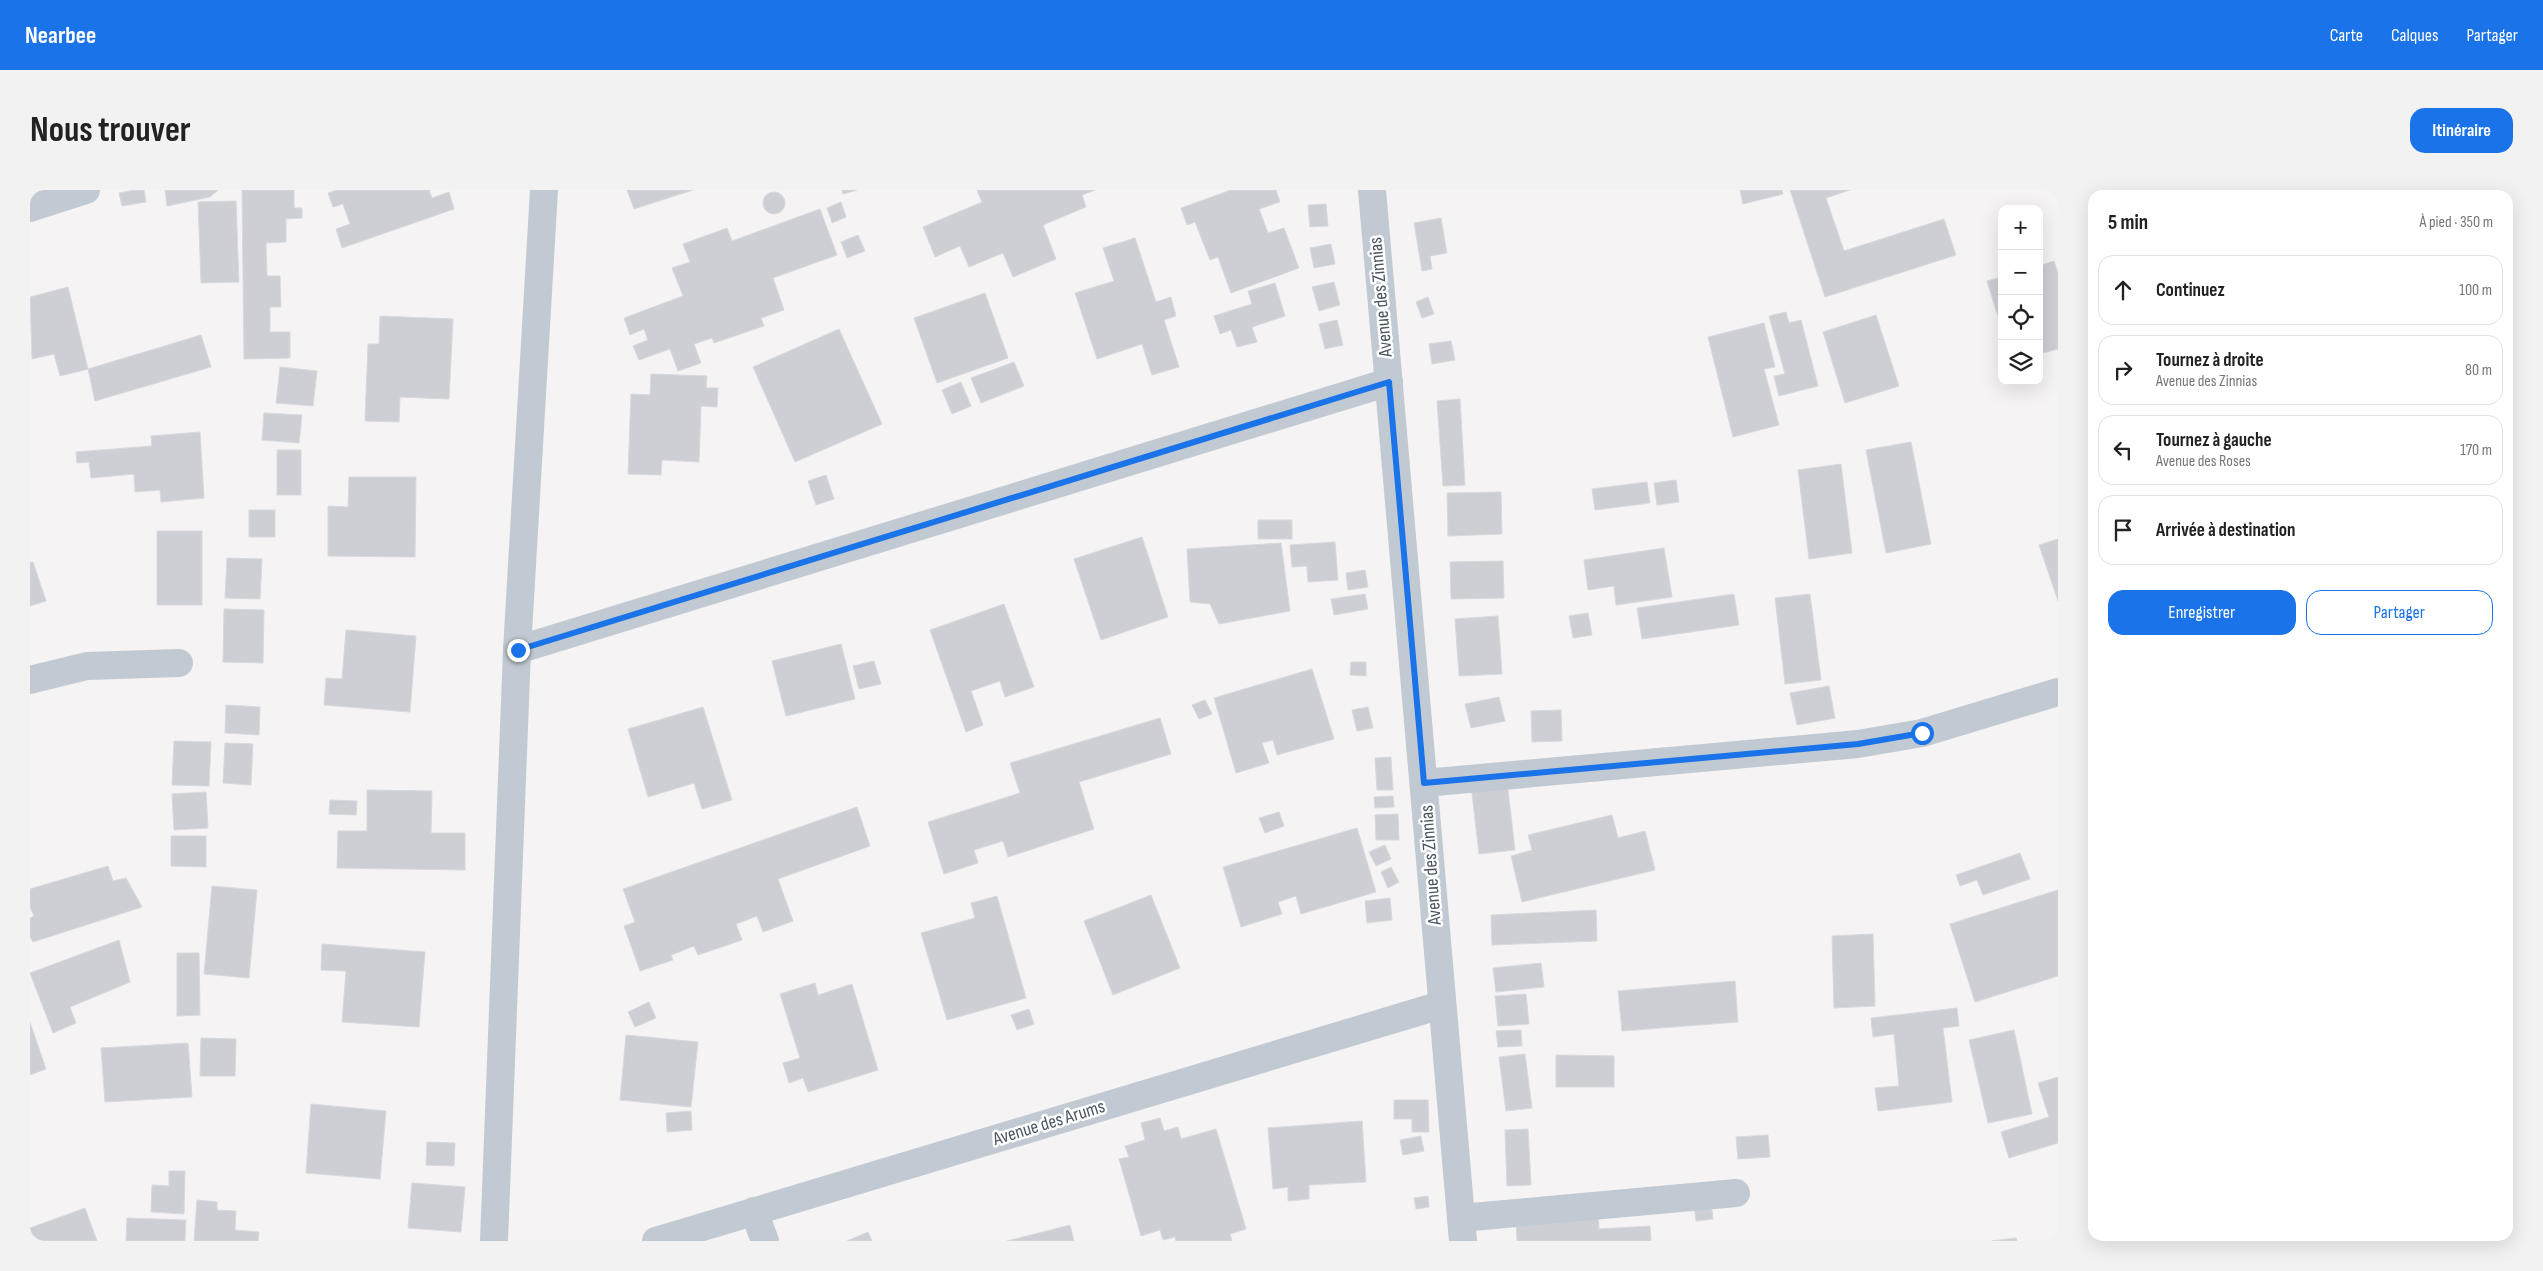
<!DOCTYPE html>
<html lang="fr">
<head>
<meta charset="utf-8">
<style>
  :root { --surface:#fff; --page:#f2f2f2; --text:#222; --muted:#767676; --line:#e0e0e0; --accent:#1a73e8 }
  body { margin:0; font-family:"Sofia Sans Condensed",sans-serif; background:var(--page); color:var(--text) }
  .controls { position:absolute; right:15px; top:15px; display:grid; overflow:hidden; border-radius:10px; box-shadow:0 5px 20px #0002 }
  .controls button { width:45px; height:45px; display:grid; place-items:center; padding:0; border:0; border-bottom:1px solid var(--line); background:var(--surface); color:var(--text); font:25px sans-serif }
  .stop { position:absolute; width:15px; height:15px; margin:-11px; border:4px solid #1a73e8; border-radius:50%; background:#fff }
  .stop.end { background:#1a73e8; border-color:#fff; box-shadow:0 1px 5px #0008 }
  .list { margin:0; padding:0; list-style:none }
  h2 { display:flex; justify-content:space-between; align-items:center; height:65px; margin:0; padding:0 20px; font-size:21px }
  h2 small { font-size:16px; font-weight:400; color:var(--muted) }
  .list li { display:grid; grid-template-columns:32px 1fr auto; gap:15px; align-items:center; box-sizing:border-box; height:70px; margin:0 10px 10px; padding:0 10px; border:1px solid var(--line); border-radius:15px }
  .list b { display:block; font-size:19px; white-space:nowrap }
  .list p { margin:0; font-size:16px; white-space:nowrap; color:var(--muted) }
  .list em { font-size:16px; font-style:normal; color:var(--muted) }
  .actions { display:flex; gap:10px; padding:15px 20px }
  .actions a { flex:1; padding:11px 0; border:1px solid var(--accent); border-radius:15px; text-align:center; font-size:18px; color:var(--accent) }
  .actions .main { background:var(--accent); color:#fff }
  .icon { flex:none; width:28px; height:28px; fill:none; stroke:currentColor; stroke-width:2; stroke-linecap:round; stroke-linejoin:round }
  .map { position:relative; flex:none; width:2028px; height:1051px; overflow:hidden; border-radius:15px }
  header { display:flex; align-items:center; gap:30px; box-sizing:border-box; height:70px; padding:0 25px; background:var(--accent); color:#fff }
  header strong { font-size:24px }
  nav { display:flex; gap:28px; margin-inline-start:auto; font-size:18px }
  .intro { display:flex; align-items:center; justify-content:space-between; box-sizing:border-box; height:120px; padding:0 30px }
  h1 { margin:0; font-size:35px }
  .button { padding:12px 22px; border-radius:15px; background:var(--accent); color:#fff; font-size:18px; font-weight:700 }
  main { display:flex; gap:30px; padding:0 30px }
  aside { flex:1; background:var(--surface); border-radius:15px; box-shadow:0 5px 20px #0002 }
  .map>svg:first-child { display:block }
</style>
</head>
<body>
<header>
<strong>Nearbee</strong>
<nav><a>Carte</a><a>Calques</a><a>Partager</a></nav>
</header>
<div class="intro"><h1>Nous trouver</h1><a class="button">Itinéraire</a></div>
<main>
<div class="map">
<svg width="2028" height="1051" viewBox="0 0 2028 1051">
  <rect width="100%" height="100%" fill="#f5f3f3"/>
  <g fill="#cdcfd5" stroke="#d7d9de">
    <polygon points="105,0 114,0 116,12 92,16 89,3"/>
    <polygon points="135,0 188,0 180,7 137,16"/>
    <polygon points="212,0 264,0 264,18 272,18 272,28 256,29 256,52 236,53 237,86 250,86 251,117 240,117 240,142 260,142 260,168 214,169"/>
    <polygon points="307,0 399,0 402,8 419,2 424,19 312,58 306,39 320,34 313,14 303,17 298,3"/>
    <polygon points="597,0 663,0 604,19"/>
    <polygon points="812,0 827,0 813,4"/>
    <polygon points="947,0 1065,0 1052,5 1056,17 1013,35 1026,69 983,87 973,63 939,77 930,56 905,67 893,37 952,12"/>
    <polygon points="1201,0 1246,0 1250,12 1229,19 1238,43 1254,38 1269,78 1201,103 1188,67 1180,70 1165,32 1157,35 1151,18"/>
    <polygon points="1710,0 1752,0 1753,4 1713,14"/>
    <polygon points="1760,0 1820,0 1796,8 1814,61 1914,29 1926,65 1795,107"/>
    <circle cx="744" cy="13" r="11"/>
    <polygon points="206,11 209,92 171,93 168,12"/>
    <polygon points="811,12 816,27 802,33 797,18"/>
    <polygon points="1296,14 1298,36 1280,37 1278,15"/>
    <polygon points="790,19 807,65 743,88 754,120 731,128 734,136 684,153 682,148 664,154 671,173 648,181 640,159 609,170 603,156 618,150 614,139 600,145 594,128 653,106 642,78 660,72 653,54 697,38 702,51"/>
    <polygon points="1411,28 1417,63 1400,66 1402,79 1392,81 1384,33"/>
    <polygon points="828,45 835,61 817,68 811,52"/>
    <polygon points="1105,48 1126,112 1141,107 1146,126 1134,130 1149,177 1122,185 1112,154 1067,169 1045,103 1084,91 1073,58"/>
    <polygon points="1301,54 1305,74 1284,78 1280,58"/>
    <polygon points="2024,71 2028,83 2028,159 2009,164 2009,76"/>
    <polygon points="1972,87 1972,139 1957,91"/>
    <polygon points="1304,92 1310,115 1289,121 1282,97"/>
    <polygon points="1245,93 1255,126 1222,137 1227,152 1207,157 1201,140 1190,144 1184,126 1222,114 1218,101"/>
    <polygon points="38,97 58,179 30,186 24,164 2,169 0,107"/>
    <polygon points="955,103 978,168 907,193 884,128"/>
    <polygon points="1398,107 1404,124 1392,128 1386,112"/>
    <polygon points="1756,122 1759,133 1771,130 1788,196 1749,206 1744,186 1755,184 1739,126"/>
    <polygon points="1846,125 1869,196 1815,213 1793,142"/>
    <polygon points="350,126 423,129 419,209 370,207 369,232 335,231 338,154 349,154"/>
    <polygon points="1307,130 1313,155 1295,159 1289,134"/>
    <polygon points="1734,133 1745,177 1734,179 1749,235 1703,247 1678,147"/>
    <polygon points="809,139 852,234 765,272 723,177"/>
    <polygon points="171,145 181,177 65,211 58,179"/>
    <polygon points="1421,151 1425,170 1402,174 1399,154"/>
    <polygon points="984,172 994,196 951,213 941,188"/>
    <polygon points="250,177 287,181 283,216 246,213"/>
    <polygon points="621,184 677,186 676,198 688,198 687,217 671,216 669,272 632,270 631,285 598,284 601,204 620,205"/>
    <polygon points="931,192 941,216 922,224 912,200"/>
    <polygon points="1430,209 1435,295 1413,296 1407,211"/>
    <polygon points="234,223 272,225 269,253 232,250"/>
    <polygon points="170,242 174,308 131,312 130,300 105,302 104,284 61,288 59,272 47,273 46,262 122,256 121,246"/>
    <polygon points="1881,252 1901,354 1856,363 1836,260"/>
    <rect x="247" y="260" width="24" height="45"/>
    <polygon points="1811,274 1822,363 1779,369 1768,280"/>
    <polygon points="796,285 804,309 786,315 778,291"/>
    <polygon points="319,287 386,287 385,367 298,366 298,316 318,317"/>
    <polygon points="1646,290 1649,312 1627,315 1624,293"/>
    <polygon points="1617,292 1620,313 1565,320 1562,299"/>
    <polygon points="1471,302 1472,344 1418,346 1417,303"/>
    <rect x="219" y="320" width="26" height="27"/>
    <rect x="1228" y="330" width="34" height="19"/>
    <rect x="127" y="341" width="45" height="74"/>
    <polygon points="1112,347 1138,427 1071,450 1044,369"/>
    <polygon points="2028,349 2028,411 2009,355"/>
    <polygon points="1305,352 1308,390 1278,392 1277,376 1262,377 1260,355"/>
    <polygon points="1251,353 1260,421 1189,434 1180,414 1160,412 1157,359"/>
    <polygon points="1634,358 1642,407 1586,415 1584,396 1558,400 1554,370"/>
    <polygon points="197,368 232,369 230,409 195,408"/>
    <polygon points="1473,371 1474,408 1421,409 1420,372"/>
    <polygon points="3,372 16,411 0,416 0,373"/>
    <polygon points="1335,380 1338,397 1318,400 1316,383"/>
    <polygon points="1335,404 1338,419 1304,425 1301,409"/>
    <polygon points="1704,404 1709,435 1612,449 1607,418"/>
    <polygon points="1780,404 1791,490 1755,494 1745,408"/>
    <polygon points="974,414 1004,497 975,507 970,491 941,501 953,535 936,542 900,440"/>
    <polygon points="194,419 234,420 233,473 193,472"/>
    <polygon points="1558,423 1562,445 1543,448 1539,426"/>
    <polygon points="1468,426 1472,484 1429,486 1425,429"/>
    <polygon points="316,440 386,446 380,522 294,515 296,488 312,489"/>
    <polygon points="811,454 825,509 756,526 742,471"/>
    <polygon points="844,471 851,494 829,499 823,476"/>
    <polygon points="1321,472 1336,472 1336,486 1320,485"/>
    <polygon points="1282,479 1304,549 1247,565 1243,550 1232,553 1239,573 1206,583 1184,508"/>
    <polygon points="1799,496 1805,528 1767,535 1760,503"/>
    <polygon points="1469,507 1475,531 1441,538 1435,514"/>
    <polygon points="1175,510 1182,524 1169,529 1162,515"/>
    <polygon points="196,515 230,517 229,545 195,543"/>
    <polygon points="673,517 702,610 672,619 664,593 618,607 598,539"/>
    <polygon points="1338,517 1343,538 1327,541 1322,520"/>
    <polygon points="1531,520 1532,551 1502,552 1501,521"/>
    <polygon points="1130,528 1141,564 1049,592 1064,639 978,667 973,651 944,660 948,673 914,684 898,632 990,603 980,573"/>
    <polygon points="144,551 181,552 179,596 142,595"/>
    <polygon points="195,553 223,554 221,595 193,593"/>
    <polygon points="1361,567 1363,600 1347,600 1345,568"/>
    <polygon points="1477,591 1485,660 1449,664 1441,595"/>
    <polygon points="337,600 402,601 401,643 435,643 435,680 307,678 308,641 337,641"/>
    <polygon points="176,602 178,638 144,640 142,604"/>
    <polygon points="1363,606 1364,617 1345,618 1344,607"/>
    <polygon points="300,610 327,611 326,625 299,624"/>
    <polygon points="827,617 840,656 748,689 763,731 733,742 727,726 706,734 712,750 668,765 664,756 641,765 643,770 610,781 594,736 605,732 593,699"/>
    <polygon points="1249,622 1254,636 1235,643 1229,628"/>
    <polygon points="1368,624 1369,650 1346,650 1345,625"/>
    <polygon points="1582,625 1588,648 1615,641 1625,680 1492,712 1481,666 1502,660 1498,645"/>
    <polygon points="1327,638 1346,702 1271,724 1266,706 1248,712 1252,724 1211,737 1193,677"/>
    <polygon points="141,646 176,646 176,677 141,676"/>
    <polygon points="1355,655 1361,669 1346,676 1339,662"/>
    <polygon points="1990,663 2000,689 1953,705 1947,690 1930,696 1926,685"/>
    <polygon points="78,676 83,691 96,688 112,717 3,752 0,747 0,728 4,726 0,717 0,699"/>
    <polygon points="1361,677 1369,692 1358,698 1351,682"/>
    <polygon points="182,696 227,700 219,788 174,784"/>
    <polygon points="2028,700 2028,786 1945,812 1920,734"/>
    <polygon points="1121,705 1150,778 1083,805 1054,731"/>
    <polygon points="967,706 996,808 917,830 891,743 945,728 941,713"/>
    <polygon points="1360,708 1362,730 1337,733 1335,711"/>
    <polygon points="1566,720 1567,751 1462,755 1461,725"/>
    <polygon points="1843,744 1845,816 1804,818 1802,746"/>
    <polygon points="89,750 100,792 40,817 46,833 23,843 0,783"/>
    <polygon points="292,754 395,762 389,837 312,832 316,781 291,780"/>
    <polygon points="147,763 169,763 170,825 147,826"/>
    <polygon points="1511,773 1514,797 1466,802 1463,778"/>
    <polygon points="1705,791 1708,832 1592,841 1588,801"/>
    <polygon points="785,793 788,805 822,794 848,880 778,902 773,888 759,893 753,873 770,868 750,804"/>
    <polygon points="1496,804 1499,834 1468,836 1465,806"/>
    <polygon points="619,812 626,828 605,837 598,822"/>
    <polygon points="1927,818 1929,836 1913,838 1922,912 1848,921 1845,898 1869,896 1864,844 1843,847 1841,828"/>
    <polygon points="999,819 1004,834 987,840 981,825"/>
    <polygon points="0,832 16,879 0,885"/>
    <polygon points="1491,840 1492,856 1468,857 1466,841"/>
    <polygon points="1984,840 2002,924 1958,933 1939,850"/>
    <polygon points="596,845 668,852 661,917 590,910"/>
    <polygon points="171,848 206,849 205,886 170,886"/>
    <polygon points="158,853 162,907 75,912 71,858"/>
    <polygon points="1495,864 1502,918 1476,921 1469,867"/>
    <polygon points="1526,865 1584,866 1584,897 1526,897"/>
    <polygon points="2028,887 2028,953 1979,968 1971,942 2019,927 2008,893"/>
    <polygon points="1364,910 1398,910 1399,942 1382,942 1382,929 1364,929"/>
    <polygon points="281,914 356,921 350,989 276,983"/>
    <polygon points="661,921 662,940 637,942 636,923"/>
    <polygon points="1130,928 1134,941 1148,937 1151,949 1186,939 1216,1039 1200,1044 1202,1051 1146,1051 1145,1047 1133,1050 1130,1040 1111,1046 1089,969 1099,967 1095,956 1115,950 1111,933"/>
    <polygon points="1332,931 1336,992 1279,995 1279,1009 1258,1011 1258,997 1243,999 1238,938"/>
    <polygon points="1498,939 1501,995 1477,996 1475,940"/>
    <polygon points="1738,945 1740,967 1708,969 1706,947"/>
    <polygon points="1391,946 1394,961 1373,965 1370,950"/>
    <polygon points="397,952 425,953 424,976 396,975"/>
    <polygon points="139,981 155,981 154,1024 121,1022 122,995 139,996"/>
    <polygon points="382,993 435,997 431,1042 378,1038"/>
    <polygon points="1398,1006 1399,1017 1386,1019 1384,1008"/>
    <polygon points="167,1010 187,1012 187,1020 206,1021 205,1040 229,1042 228,1051 164,1051"/>
    <polygon points="1681,1013 1683,1029 1666,1031 1664,1015"/>
    <polygon points="55,1018 67,1051 0,1051 0,1038"/>
    <polygon points="1568,1021 1569,1039 1620,1036 1621,1051 1487,1051 1486,1026"/>
    <polygon points="97,1028 156,1030 155,1051 96,1051"/>
    <polygon points="1040,1035 1044,1051 977,1051"/>
    <polygon points="838,1042 842,1051 817,1051"/>
    <polygon points="1986,1048 1987,1051 1962,1051"/>
  </g>
  <g fill="none" stroke-linecap="round" stroke-linejoin="round">
    <g stroke="#c1cad2" stroke-width="28">
      <polyline points="1342,0 1433,1051"/>
      <polyline points="0,18 56,0"/>
      <polyline points="487,460 1359,192"/>
      <polyline points="0,490 57,476 149,473"/>
      <polyline points="1394,593 1828,554 1892,543 2028,502"/>
      <polyline points="724,1021 735,1051"/>
      <polyline points="1431,1028 1706,1003"/>
      <polyline points="464,1051 487,460 514,0"/>
      <polyline points="626,1051 1411,815"/>
    </g>
  </g>
  <g fill="none" stroke-linecap="round" stroke-linejoin="round">
    <polyline stroke="#1a73e8" stroke-width="6" points="488,460 1359,192 1394,593 1828,554 1892,543"/>
  </g>
  <g text-anchor="middle" dominant-baseline="central" stroke-width="5" stroke-linejoin="round" paint-order="stroke">
    <g font-size="19" fill="#4a5661" stroke="#fff">
      <text transform="translate(1351 107) rotate(-95)">Avenue des Zinnias</text>
      <text transform="translate(1401 675) rotate(-94)">Avenue des Zinnias</text>
      <text transform="translate(1019 933) rotate(-17)">Avenue des Arums</text>
    </g>
  </g>
</svg>
<div class="controls">
<button>+</button>
<button>−</button>
<button><svg class="icon" aria-label="locate" viewBox="0 0 24 24"><circle cx="12" cy="12" r="6"/><path d="M12 2v4M12 18v4M2 12h4M18 12h4"/></svg></button>
<button><svg class="icon" aria-label="layers" viewBox="0 0 24 24"><path d="M12 4l9 5-9 5-9-5zM3 14l9 5 9-5"/></svg></button>
</div>
<div class="stop" style="left:1892px;top:543px"></div>
<div class="stop end" style="left:488px;top:460px"></div>
</div>
<aside>
<h2>5 min<small>À pied · 350 m</small></h2>
<ul class="list">
<li><svg class="icon" aria-label="ahead" viewBox="0 0 24 24"><path d="M12 20V5M6 11l6-6 6 6"/></svg><div><b>Continuez</b></div><em>100 m</em></li>
<li><svg class="icon" aria-label="right" viewBox="0 0 24 24"><path d="M7 20v-9h11M14 6l5 5-5 5"/></svg><div><b>Tournez à droite</b><p>Avenue des Zinnias</p></div><em>80 m</em></li>
<li><svg class="icon" aria-label="left" viewBox="0 0 24 24"><path d="M17 20v-9H6M10 6l-5 5 5 5"/></svg><div><b>Tournez à gauche</b><p>Avenue des Roses</p></div><em>170 m</em></li>
<li><svg class="icon" aria-label="arrive" viewBox="0 0 24 24"><path d="M6 21V4h12l-3 4 3 4H6"/></svg><div><b>Arrivée à destination</b></div></li>
</ul>
<div class="actions"><a class="main">Enregistrer</a><a>Partager</a></div>
</aside>
</main>
</body>
</html>
